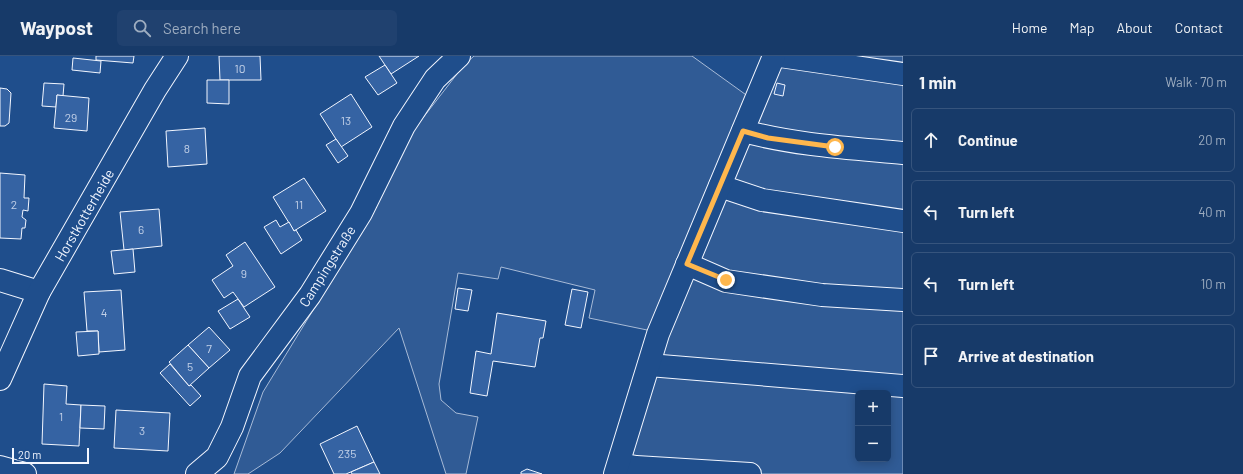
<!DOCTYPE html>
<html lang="en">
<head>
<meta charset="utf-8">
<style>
  :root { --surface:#173a69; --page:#20416f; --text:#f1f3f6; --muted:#9eadc0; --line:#36547d }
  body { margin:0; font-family:Barlow,sans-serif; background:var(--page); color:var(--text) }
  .controls { position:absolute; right:12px; bottom:12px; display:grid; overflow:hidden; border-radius:6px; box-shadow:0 2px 10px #0003 }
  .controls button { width:36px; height:36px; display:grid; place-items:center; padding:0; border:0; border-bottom:1px solid var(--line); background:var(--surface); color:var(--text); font:20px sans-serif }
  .scale { position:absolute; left:12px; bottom:10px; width:77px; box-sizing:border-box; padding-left:4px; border:2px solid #f2f6ff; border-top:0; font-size:11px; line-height:14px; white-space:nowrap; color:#f2f6ff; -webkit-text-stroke:3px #1f4e8c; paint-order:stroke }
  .stop { position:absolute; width:12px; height:12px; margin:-9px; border:3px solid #ffb74d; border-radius:50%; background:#fff }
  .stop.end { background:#ffb74d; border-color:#fff; box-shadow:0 1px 4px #0008 }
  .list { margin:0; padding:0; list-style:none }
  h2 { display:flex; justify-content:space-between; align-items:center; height:52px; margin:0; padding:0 16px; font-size:17px }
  h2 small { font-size:13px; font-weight:400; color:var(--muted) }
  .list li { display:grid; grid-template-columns:26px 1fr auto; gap:12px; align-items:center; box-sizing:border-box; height:64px; margin:0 8px 8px; padding:0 8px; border:1px solid var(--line); border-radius:6px }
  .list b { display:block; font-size:15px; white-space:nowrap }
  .list em { font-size:13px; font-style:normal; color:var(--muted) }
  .icon { flex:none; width:22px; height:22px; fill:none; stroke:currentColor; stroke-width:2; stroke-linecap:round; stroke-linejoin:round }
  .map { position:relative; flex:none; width:903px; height:418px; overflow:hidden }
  header { display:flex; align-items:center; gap:24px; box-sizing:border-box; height:56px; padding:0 20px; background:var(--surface); border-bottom:1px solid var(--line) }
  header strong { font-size:19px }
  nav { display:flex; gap:22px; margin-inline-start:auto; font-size:14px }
  .search { width:280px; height:36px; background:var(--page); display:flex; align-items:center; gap:10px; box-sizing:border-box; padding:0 14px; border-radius:6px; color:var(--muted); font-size:15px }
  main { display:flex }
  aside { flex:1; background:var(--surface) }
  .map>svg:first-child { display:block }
</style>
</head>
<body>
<header>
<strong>Waypost</strong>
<div class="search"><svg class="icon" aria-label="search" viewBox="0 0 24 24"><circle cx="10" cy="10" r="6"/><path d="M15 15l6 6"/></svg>Search here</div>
<nav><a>Home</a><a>Map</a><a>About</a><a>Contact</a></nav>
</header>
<main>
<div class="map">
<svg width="903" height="418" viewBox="0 0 903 418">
  <rect width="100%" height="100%" fill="#1f4e8c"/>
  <g fill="#305b95" stroke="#a8bbd7" fill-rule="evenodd">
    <polygon points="474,0 692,0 749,41 652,275 589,262 595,234 501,211 498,223 458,217 439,328 441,344 456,357 478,361 466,418 446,418 399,272 280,397 248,418 234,418 263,336 370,161 412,76 464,9"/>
    <path d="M782,0H903V418H621L663,279ZM858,337H888V403H858Z"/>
  </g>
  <g fill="#3563a3" stroke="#f2f6ff">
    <polygon points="96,0 134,0 133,7 96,4"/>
    <polygon points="219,0 260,0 261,24 220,24"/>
    <polygon points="379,0 419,0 391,18"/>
    <polygon points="73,2 101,5 100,17 72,14"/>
    <polygon points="385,9 397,27 378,39 365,21"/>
    <polygon points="207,24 229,24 229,48 207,47"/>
    <polygon points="44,27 64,28 63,40 57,39 56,51 42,50"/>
    <polygon points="777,27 785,29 783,40 774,38"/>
    <polygon points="0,32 7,33 11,37 9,67 5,70 0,70"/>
    <polygon points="351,38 372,71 341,91 320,58"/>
    <polygon points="57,39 89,42 87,75 54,72"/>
    <polygon points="205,72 207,108 168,111 166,75"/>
    <polygon points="336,83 348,100 338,107 326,89"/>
    <polygon points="0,117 25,119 24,142 29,142 28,155 23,154 22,161 26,164 25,172 22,172 21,183 0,182"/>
    <polygon points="304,122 326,155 294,175 273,141"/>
    <polygon points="159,153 162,190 124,194 120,156"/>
    <polygon points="276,164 280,171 289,166 294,175 296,174 302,184 281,198 264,171"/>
    <polygon points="245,186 275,231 244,251 233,236 224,242 212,224 233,210 226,199"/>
    <polygon points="133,193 135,216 114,218 111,195"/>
    <polygon points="458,232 472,234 468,255 455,253"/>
    <polygon points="572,233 588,236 581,272 565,269"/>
    <polygon points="121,234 125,294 99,296 98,275 87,275 84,236"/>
    <polygon points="238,243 250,261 230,273 218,255"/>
    <polygon points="497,257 546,265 543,282 540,282 535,311 493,305 487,340 470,337 476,295 491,298"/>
    <polygon points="209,271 230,294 209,312 188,289"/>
    <polygon points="98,275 99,298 78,300 76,276"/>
    <polygon points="188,289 209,312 189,330 169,306"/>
    <polygon points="170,308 189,330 191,329 201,340 190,350 160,317"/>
    <polygon points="44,328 67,330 66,348 81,349 79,390 42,388"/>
    <polygon points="81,349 105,350 104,373 80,372"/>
    <polygon points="116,354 170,357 168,395 114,392"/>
    <polygon points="357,370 374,406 346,418 334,418 320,388"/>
    <polygon points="374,406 380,418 352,418 351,416"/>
    <polygon points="527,413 542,418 521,418 521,416"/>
  </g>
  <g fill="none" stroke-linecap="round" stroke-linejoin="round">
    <g stroke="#f2f6ff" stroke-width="24">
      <g id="minor">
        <polyline points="780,0 903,18"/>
        <path d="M743,75C795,89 849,92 903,97"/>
        <polyline points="720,130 762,144 903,165"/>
        <polyline points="687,208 726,225 822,239 903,244"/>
        <polyline points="0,224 39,236"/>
        <polyline points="649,309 903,330"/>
        <polyline points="0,323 39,236 155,34 177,0"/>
        <polyline points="619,408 636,411 750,418"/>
        <polyline points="0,411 25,418"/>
        <polyline points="197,418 217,401 232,371 250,320 310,239 361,157 404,70 435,23 459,0"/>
        <polyline points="615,418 658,278 774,0"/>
      </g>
    </g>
    <use href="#minor" stroke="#1f4e8c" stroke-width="22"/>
  </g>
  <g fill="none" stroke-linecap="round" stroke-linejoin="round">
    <polyline stroke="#ffb74d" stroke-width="5" points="726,224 687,208 743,75 768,82 835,91"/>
  </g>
  <g text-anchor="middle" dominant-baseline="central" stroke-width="3" stroke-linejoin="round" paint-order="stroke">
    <g font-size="12" fill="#c3d1e8">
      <text x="240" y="12">10</text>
      <text x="71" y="61">29</text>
      <text x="346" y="64">13</text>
      <text x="187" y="92">8</text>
      <text x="14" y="148">2</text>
      <text x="299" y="148">11</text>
      <text x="141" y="173">6</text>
      <text x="244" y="217">9</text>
      <text x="104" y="256">4</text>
      <text x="209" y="292">7</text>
      <text x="190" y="310">5</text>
      <text x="61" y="360">1</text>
      <text x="142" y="374">3</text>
      <text x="347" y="397">235</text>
    </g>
    <g font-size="14" fill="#f2f6ff" stroke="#1f4e8c">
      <text transform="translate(84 159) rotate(-60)">Horstkotterheide</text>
      <text transform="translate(327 210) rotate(-58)">Campingstraße</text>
    </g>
  </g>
</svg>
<div class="controls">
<button>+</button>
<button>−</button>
</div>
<div class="scale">20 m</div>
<div class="stop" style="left:835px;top:91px"></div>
<div class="stop end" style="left:726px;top:224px"></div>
</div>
<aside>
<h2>1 min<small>Walk · 70 m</small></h2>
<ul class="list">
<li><svg class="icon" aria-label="ahead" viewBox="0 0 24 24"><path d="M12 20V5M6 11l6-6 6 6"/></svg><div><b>Continue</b></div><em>20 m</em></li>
<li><svg class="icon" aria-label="left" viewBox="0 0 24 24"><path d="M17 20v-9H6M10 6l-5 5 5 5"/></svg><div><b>Turn left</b></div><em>40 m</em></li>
<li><svg class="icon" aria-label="left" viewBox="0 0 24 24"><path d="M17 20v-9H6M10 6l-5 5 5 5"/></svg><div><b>Turn left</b></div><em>10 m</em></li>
<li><svg class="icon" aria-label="arrive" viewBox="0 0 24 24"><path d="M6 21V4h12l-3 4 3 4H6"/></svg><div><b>Arrive at destination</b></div></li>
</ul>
</aside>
</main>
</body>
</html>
